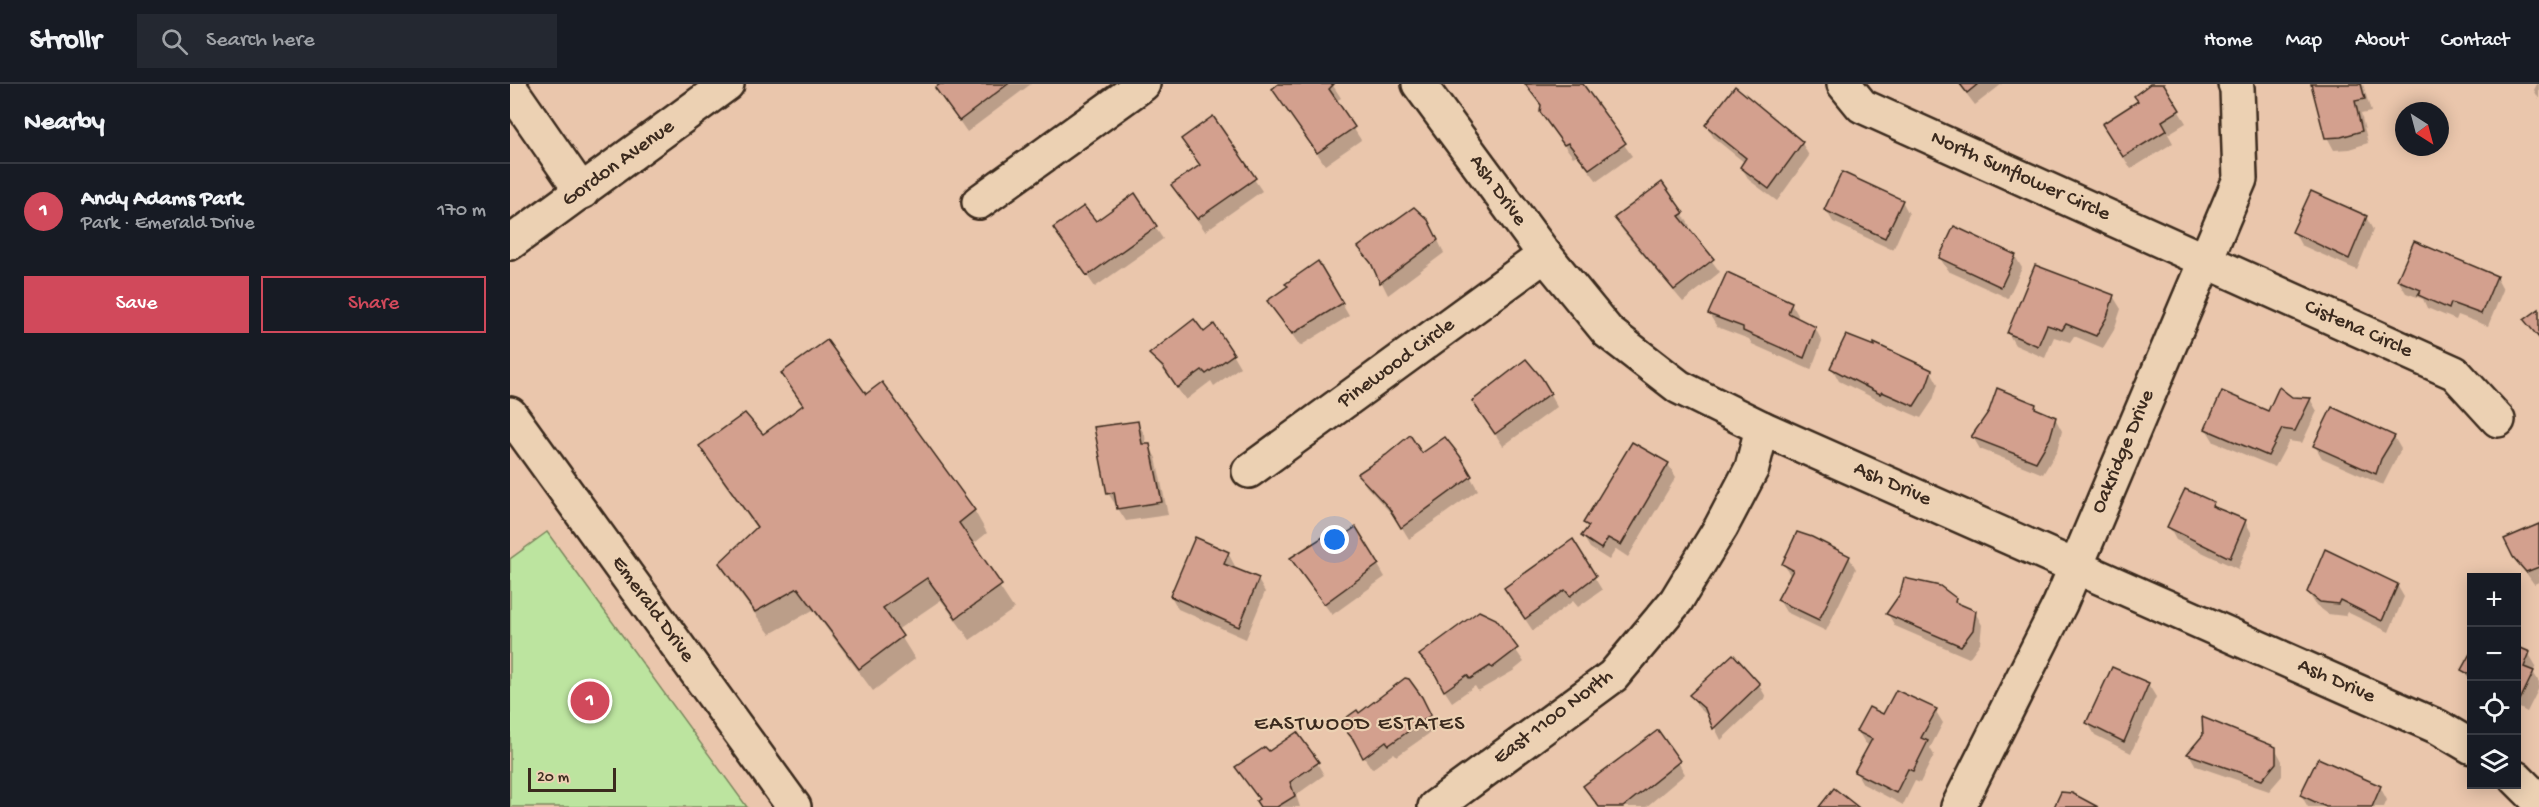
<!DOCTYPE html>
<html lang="en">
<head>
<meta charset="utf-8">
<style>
  :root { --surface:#171b24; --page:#242831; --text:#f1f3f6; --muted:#9ea1a6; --line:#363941; --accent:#d1495b }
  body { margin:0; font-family:"Gochi Hand",sans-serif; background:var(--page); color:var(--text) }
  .controls { position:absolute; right:18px; bottom:18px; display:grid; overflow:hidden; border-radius:0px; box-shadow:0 3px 15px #0003 }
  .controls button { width:54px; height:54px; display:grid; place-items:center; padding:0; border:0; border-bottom:2px solid var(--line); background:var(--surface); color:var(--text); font:30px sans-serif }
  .compass { position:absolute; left:1885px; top:18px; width:54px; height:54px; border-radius:50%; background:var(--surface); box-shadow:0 3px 15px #0003; rotate:144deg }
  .scale { position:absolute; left:18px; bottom:15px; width:88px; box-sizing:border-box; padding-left:6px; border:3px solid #3b2a1e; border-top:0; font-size:16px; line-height:21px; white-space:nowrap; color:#3b2a1e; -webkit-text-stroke:4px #ecd1b3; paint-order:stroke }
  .you { position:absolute; left:825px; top:456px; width:21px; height:21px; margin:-15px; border:4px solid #fff; border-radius:50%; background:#1a73e8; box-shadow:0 0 0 9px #1a73e833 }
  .badge { display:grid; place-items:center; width:39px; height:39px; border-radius:50%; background:var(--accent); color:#fff; font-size:20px; font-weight:700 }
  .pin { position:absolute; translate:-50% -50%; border:3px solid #fff; box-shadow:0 2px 6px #0006 }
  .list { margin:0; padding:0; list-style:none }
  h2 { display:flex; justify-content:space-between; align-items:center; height:78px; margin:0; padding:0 24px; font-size:26px }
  h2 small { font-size:20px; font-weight:400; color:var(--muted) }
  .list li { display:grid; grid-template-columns:39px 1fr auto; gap:18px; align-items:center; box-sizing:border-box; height:96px; padding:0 24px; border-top:2px solid var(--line) }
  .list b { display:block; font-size:22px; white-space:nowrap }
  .list p { margin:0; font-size:20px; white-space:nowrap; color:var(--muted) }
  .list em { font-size:20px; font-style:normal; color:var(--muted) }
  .actions { display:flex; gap:12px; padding:18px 24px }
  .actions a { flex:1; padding:14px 0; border:2px solid var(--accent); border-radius:0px; text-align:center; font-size:21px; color:var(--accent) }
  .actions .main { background:var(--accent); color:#fff }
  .icon { flex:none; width:33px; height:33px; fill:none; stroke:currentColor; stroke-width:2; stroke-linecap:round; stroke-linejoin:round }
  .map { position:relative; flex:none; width:2029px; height:723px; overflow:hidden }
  header { display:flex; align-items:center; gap:36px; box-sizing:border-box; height:84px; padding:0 30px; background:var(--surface); border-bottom:2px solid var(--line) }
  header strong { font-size:28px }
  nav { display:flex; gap:33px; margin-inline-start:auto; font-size:21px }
  .search { width:420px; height:54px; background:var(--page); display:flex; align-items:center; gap:15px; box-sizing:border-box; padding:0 21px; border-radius:0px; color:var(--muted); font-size:22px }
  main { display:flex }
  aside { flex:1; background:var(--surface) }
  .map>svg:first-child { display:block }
</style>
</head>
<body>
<header>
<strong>Strollr</strong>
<div class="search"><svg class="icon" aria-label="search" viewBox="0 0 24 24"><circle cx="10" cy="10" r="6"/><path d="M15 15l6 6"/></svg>Search here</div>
<nav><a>Home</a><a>Map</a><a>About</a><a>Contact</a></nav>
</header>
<main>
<aside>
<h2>Nearby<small></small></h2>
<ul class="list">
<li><span class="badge">1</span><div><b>Andy Adams Park</b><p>Park · Emerald Drive</p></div><em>170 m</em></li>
</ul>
<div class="actions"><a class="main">Save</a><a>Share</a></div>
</aside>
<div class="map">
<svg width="2029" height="723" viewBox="0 0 2029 723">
  <rect width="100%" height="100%" fill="#eac6ac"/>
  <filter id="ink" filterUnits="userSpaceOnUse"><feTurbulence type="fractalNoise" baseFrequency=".0167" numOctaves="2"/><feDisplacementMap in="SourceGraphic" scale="12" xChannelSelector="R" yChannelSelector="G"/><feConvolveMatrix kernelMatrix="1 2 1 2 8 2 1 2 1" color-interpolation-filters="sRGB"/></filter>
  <g filter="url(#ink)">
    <polygon fill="#bce49f" stroke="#7c875e" stroke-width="1.5" points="37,448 237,723 0,723 0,475"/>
    <g fill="#0003">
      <polygon points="433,0 521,0 457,48 427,5"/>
      <polygon points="770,0 822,0 831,14 826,17 851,56 815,81 764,5"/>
      <polygon points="1015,0 1071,0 1122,72 1087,97 1067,71 1063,73 1039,41 1032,28 1032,23"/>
      <polygon points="1449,0 1492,0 1465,21"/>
      <polygon points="1643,0 1652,0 1676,39 1658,50 1663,59 1621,85 1601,53"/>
      <polygon points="1803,0 1853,0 1861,28 1851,30 1858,59 1839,65 1824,66 1817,53"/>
      <polygon points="2027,0 2029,0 2029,15 2024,6"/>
      <polygon points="703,34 752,107 695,147 663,101 691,82 680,68"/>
      <polygon points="1196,41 1292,59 1299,72 1267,117 1239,96 1232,84 1235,79 1204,54"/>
      <polygon points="1392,117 1399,130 1383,166 1323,138 1316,126"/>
      <polygon points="1172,129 1180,142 1177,144 1210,188 1173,218 1113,147 1106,135"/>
      <polygon points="1856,133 1863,146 1847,186 1791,161 1784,148"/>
      <polygon points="586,139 645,143 653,155 585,203 545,145"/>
      <polygon points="925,150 934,169 878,211 866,187 850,163"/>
      <polygon points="1505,172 1512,184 1498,214 1438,187 1430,174"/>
      <polygon points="808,179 839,232 790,262 759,217 779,204 777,200"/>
      <polygon points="1986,193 1993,206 1978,242 1948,231 1946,236 1917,224 1913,215 1896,209 1888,196"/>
      <polygon points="1603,212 1611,225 1604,246 1593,264 1564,252 1560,258 1544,253 1535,274 1505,261 1498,249"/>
      <polygon points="1281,219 1288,231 1287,235 1305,244 1312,257 1301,286 1242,260 1239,255 1207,243 1199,230"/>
      <polygon points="694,250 723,271 730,283 704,302 701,297 676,316 641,270"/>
      <polygon points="1322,284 1421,287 1428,300 1423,316 1411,334 1379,320 1378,321 1329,297"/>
      <polygon points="273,289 356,312 464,426 477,449 462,461 504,525 460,556 431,516 387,546 405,575 363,607 303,526 260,550 224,502 211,479 247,445 204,385 191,362 253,352 294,323"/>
      <polygon points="1031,294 1047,323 993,362 964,318"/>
      <polygon points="1781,314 1800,315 1807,327 1792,359 1779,357 1765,383 1704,358 1696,345 1759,329"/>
      <polygon points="1525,322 1528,327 1545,334 1552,347 1547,367 1533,390 1470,365 1463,353"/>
      <polygon points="627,338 635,351 636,362 639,362 646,374 658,431 616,437 598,409"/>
      <polygon points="1884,353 1891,365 1873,401 1812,374 1805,362"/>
      <polygon points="1122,360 1158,380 1166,393 1118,473 1106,465 1099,476 1080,464 1073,452 1078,445 1074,439"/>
      <polygon points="912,371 949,373 968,406 899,455 888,437 856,402 849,390"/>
      <polygon points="1703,419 1707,426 1735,437 1742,450 1728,485 1666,456 1659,443"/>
      <polygon points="2029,441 2029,498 2024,500 2004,472"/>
      <polygon points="829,456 868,481 875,493 822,531 782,475"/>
      <polygon points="1063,458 1092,506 1068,523 1063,517 1023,547 1003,517"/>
      <polygon points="718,469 725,482 723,485 748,496 755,508 736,555 668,525 661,512"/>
      <polygon points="1339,473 1346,485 1316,547 1276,528 1269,516 1281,493 1274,480"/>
      <polygon points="1887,501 1894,513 1879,548 1837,528 1835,532 1818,530 1806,521 1798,508"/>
      <polygon points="1444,515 1447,520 1465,528 1472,541 1470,559 1459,574 1385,542 1378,530"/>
      <polygon points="985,536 1014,578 1003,587 968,607 965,602 942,618 911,571"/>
      <polygon points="2006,563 2019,570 2026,582 2023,588 2029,598 2029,604 2017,628 2006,622"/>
      <polygon points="1962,569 1962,600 1953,586"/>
      <polygon points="1638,600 1646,613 1621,669 1585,651 1578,639"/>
      <polygon points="1249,601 1256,613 1211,656 1200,634 1188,623 1181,611"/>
      <polygon points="1425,626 1433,639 1420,664 1424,671 1410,699 1405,697 1393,721 1353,700 1346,688 1360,662 1355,659 1348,647 1373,632"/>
      <polygon points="919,628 927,644 887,672 884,669 862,685 831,640 849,631"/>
      <polygon points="1765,664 1772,677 1772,692 1759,707 1686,682 1679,670"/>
      <polygon points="758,669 807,679 814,691 786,711 790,723 752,723 750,717 727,683"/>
      <polygon points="1168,678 1175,690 1136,723 1088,723 1075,702"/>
      <polygon points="1870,703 1877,716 1874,723 1798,723 1791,711"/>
    </g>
    <g fill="#d3a08e" stroke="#3b2a1e" stroke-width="1.5">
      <polygon points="430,0 498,0 449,37 425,4"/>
      <polygon points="768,0 824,0 819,5 845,43 807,69 762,5"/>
      <polygon points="1015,0 1073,0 1116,59 1079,85 1058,59 1054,61 1030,28 1031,21"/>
      <polygon points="1450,0 1468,0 1457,9"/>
      <polygon points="1640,0 1654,0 1670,26 1652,37 1657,46 1613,73 1592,40 1628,17 1624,12"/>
      <polygon points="1801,0 1851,0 1855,15 1845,17 1852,47 1831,53 1815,54"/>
      <polygon points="1225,2 1293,58 1259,105 1230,83 1236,74 1195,41"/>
      <polygon points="703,32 746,94 687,135 661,101 690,81 671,55"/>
      <polygon points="1332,88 1393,116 1375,154 1314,126"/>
      <polygon points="1152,98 1174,129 1169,132 1204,175 1164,206 1104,134"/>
      <polygon points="1801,107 1857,132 1839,175 1782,148"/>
      <polygon points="625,109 647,142 577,192 543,144 574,122 586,137"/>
      <polygon points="904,123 918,136 928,156 870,199 861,179 848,163"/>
      <polygon points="1444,142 1506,171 1491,203 1429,174"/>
      <polygon points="1904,157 1987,192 1971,230 1941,219 1939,225 1908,211 1911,206 1887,196"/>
      <polygon points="808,177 833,219 782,250 757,217 778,202 775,200"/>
      <polygon points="1525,181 1604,211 1597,233 1586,252 1556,240 1552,246 1537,241 1528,262 1497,249"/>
      <polygon points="1217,188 1282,218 1278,229 1306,243 1294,274 1233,247 1233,243 1198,230"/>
      <polygon points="2029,225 2029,254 2014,236"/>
      <polygon points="684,235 694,248 704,240 724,270 696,290 692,286 667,304 653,283 639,270"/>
      <polygon points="1336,251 1364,262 1364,259 1422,286 1416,303 1404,322 1372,308 1370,310 1320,284"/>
      <polygon points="317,256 356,310 372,298 465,426 449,439 492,501 446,534 417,494 373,524 393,552 349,585 288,504 245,528 209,479 247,443 189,362 235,329 253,350 293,321 271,289"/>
      <polygon points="1016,275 1032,294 1041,309 985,350 962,317"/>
      <polygon points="1769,303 1782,313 1801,314 1785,347 1772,345 1758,372 1695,345 1712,307 1758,327"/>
      <polygon points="1487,304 1526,320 1525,324 1546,333 1540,354 1526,378 1461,353 1479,327"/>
      <polygon points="1822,323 1885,352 1871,375 1866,390 1803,362"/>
      <polygon points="628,337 632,360 640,360 652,418 607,425 604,408 597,410 584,343"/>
      <polygon points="900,351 912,369 935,353 950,372 962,392 891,444 879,424 847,390 876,371"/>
      <polygon points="1122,358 1159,379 1111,461 1098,454 1091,465 1071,452 1079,442 1073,439"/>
      <polygon points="1675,405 1704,418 1702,422 1736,436 1720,474 1657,443"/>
      <polygon points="2029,440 2029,483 2016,488 2003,473 1994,455"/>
      <polygon points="846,443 869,480 814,520 780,474 824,446 830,454"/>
      <polygon points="1287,448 1302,453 1340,472 1309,536 1267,516 1283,486 1272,480"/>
      <polygon points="685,453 719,468 714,480 749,494 729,543 660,512"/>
      <polygon points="1063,455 1086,492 1060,512 1055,506 1015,535 994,504"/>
      <polygon points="1815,465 1888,500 1872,537 1830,516 1828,520 1810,518 1797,508"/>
      <polygon points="1394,494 1430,502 1446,514 1445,518 1466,527 1463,546 1451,562 1376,530 1390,510"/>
      <polygon points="969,527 986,535 1008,564 982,584 980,582 960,595 957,591 934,607 924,588 909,571"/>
      <polygon points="2006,562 2020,568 2014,583 2024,587 2010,616 2006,614"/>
      <polygon points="1962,566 1962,592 1951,586"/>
      <polygon points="1223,570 1250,600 1203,645 1195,625 1179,611"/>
      <polygon points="1602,583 1639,599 1614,658 1576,639"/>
      <polygon points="895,594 899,595 912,613 921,631 879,661 876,657 853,674 843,655 829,639 847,626 849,629"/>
      <polygon points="1386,606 1427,625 1411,654 1418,657 1403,687 1398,685 1386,709 1344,688 1362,655 1346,647 1359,623 1373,630"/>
      <polygon points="1692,633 1766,663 1766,679 1752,696 1677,670 1693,651"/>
      <polygon points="1148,646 1170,677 1113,723 1089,723 1073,702"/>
      <polygon points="787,648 809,678 780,698 785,712 767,723 750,723 746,717 749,715 725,683 755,663 759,667"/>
      <polygon points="1808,674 1871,702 1862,723 1816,723 1790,711"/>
      <polygon points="1324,704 1348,723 1309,723"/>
      <polygon points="1551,708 1562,709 1588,723 1544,723"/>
    </g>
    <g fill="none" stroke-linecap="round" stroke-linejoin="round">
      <g stroke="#3b2a1e" stroke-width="38">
        <g id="minor">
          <polyline points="909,0 1035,171 1098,248 1169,303 1252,344 1928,643 1962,663"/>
          <polyline points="1334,0 1352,22 1945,289 1988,336"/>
          <polyline points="0,4 72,108"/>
          <polyline points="469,118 633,0"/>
          <polyline points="739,387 1035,171"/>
          <polyline points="2006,694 2029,717"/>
          <polyline points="925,723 1103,592 1166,517 1211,443 1242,384 1252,344"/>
          <polyline points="1448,723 1550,520 1730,95 1727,4 1725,0"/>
        </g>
      </g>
      <g stroke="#3b2a1e" stroke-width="38">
        <polyline id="tertiary" points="0,330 284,723"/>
      </g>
      <g stroke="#3b2a1e" stroke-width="38">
        <polyline id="secondary" points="0,159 217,0"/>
      </g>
      <use href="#minor" stroke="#ecd1b3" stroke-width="33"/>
      <use href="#tertiary" stroke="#ecd1b3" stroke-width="33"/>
      <use href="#secondary" stroke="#ecd1b3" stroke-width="33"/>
    </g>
  </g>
  <g text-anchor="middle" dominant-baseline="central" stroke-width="4.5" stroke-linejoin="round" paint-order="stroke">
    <g font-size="21" fill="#3b2a1e" stroke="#ecd1b3">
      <text transform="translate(109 80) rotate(-36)">Gordon Avenue</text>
      <text transform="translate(1510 93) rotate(24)">North Sunflower Circle</text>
      <text transform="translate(987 107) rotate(54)">Ash Drive</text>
      <text transform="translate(1848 246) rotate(24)">Cistena Circle</text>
      <text transform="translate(887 280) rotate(-36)">Pinewood Circle</text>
      <text transform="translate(1614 368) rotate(-67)">Oakridge Drive</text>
      <text transform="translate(1382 401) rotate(24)">Ash Drive</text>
      <text transform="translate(142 526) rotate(54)">Emerald Drive</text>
      <text transform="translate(1826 598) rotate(24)">Ash Drive</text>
      <text transform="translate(1044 634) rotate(-37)">East 1100 North</text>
    </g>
    <g font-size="22" letter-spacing="1.5" fill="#3b2a1e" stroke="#ecd1b3">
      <text x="850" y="641">EASTWOOD ESTATES</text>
    </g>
  </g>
</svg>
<div class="controls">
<button>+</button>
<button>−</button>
<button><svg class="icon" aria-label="locate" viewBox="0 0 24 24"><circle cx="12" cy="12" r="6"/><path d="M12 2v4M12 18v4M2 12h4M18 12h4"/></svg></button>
<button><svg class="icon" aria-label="layers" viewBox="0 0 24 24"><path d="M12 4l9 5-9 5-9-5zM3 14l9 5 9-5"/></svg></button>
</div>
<svg class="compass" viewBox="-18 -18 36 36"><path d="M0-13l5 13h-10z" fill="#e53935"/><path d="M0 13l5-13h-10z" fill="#9ea1a6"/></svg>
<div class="scale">20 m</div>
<div class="you"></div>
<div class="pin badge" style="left:80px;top:617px">1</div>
</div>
</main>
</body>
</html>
